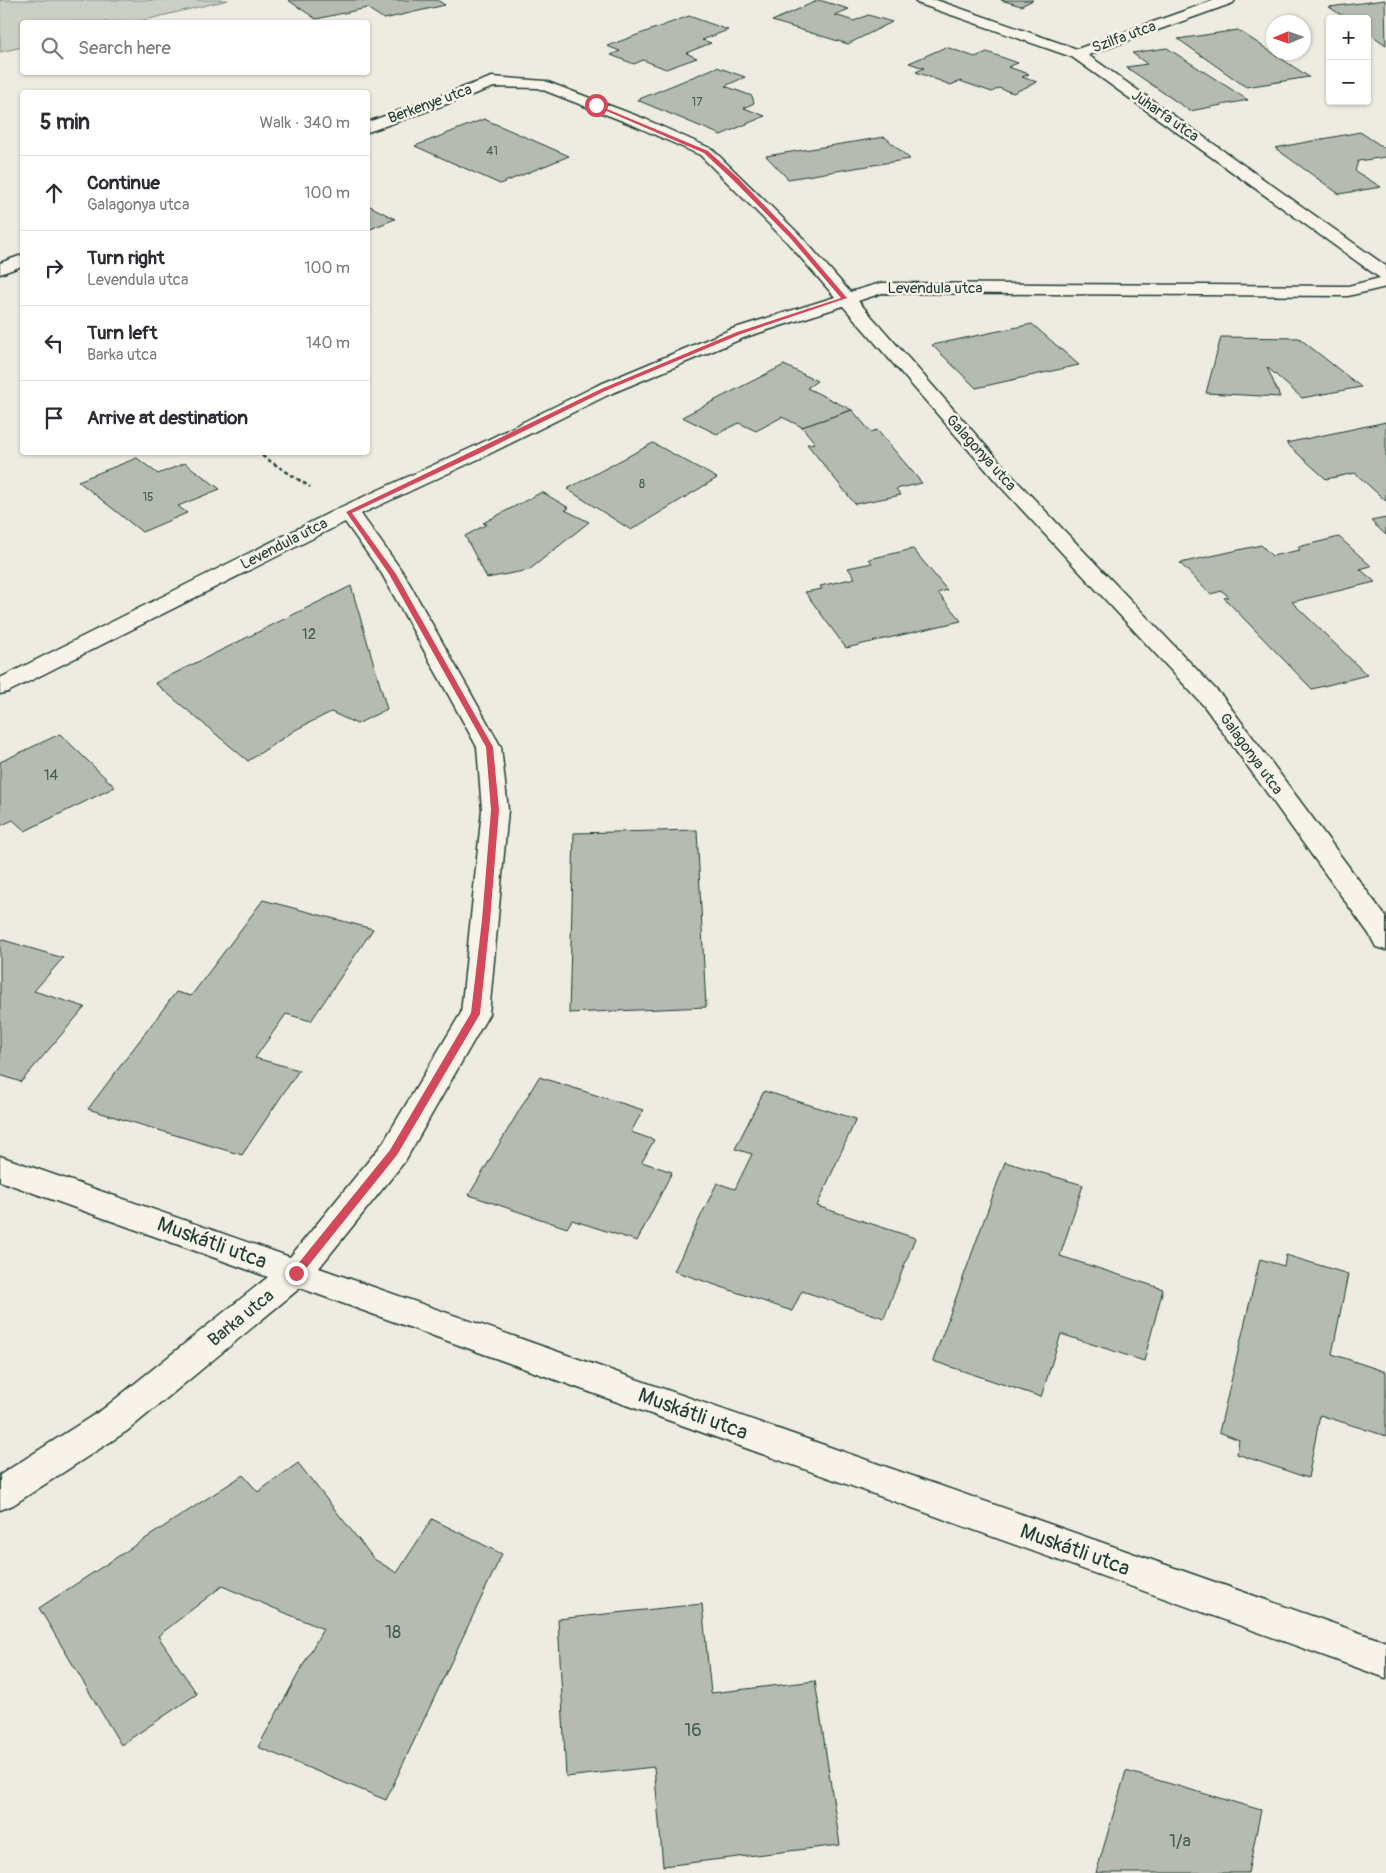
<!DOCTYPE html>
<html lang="en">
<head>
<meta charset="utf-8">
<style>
  :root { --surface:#fff; --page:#f2f2f3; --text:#2b2b33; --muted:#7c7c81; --line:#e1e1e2 }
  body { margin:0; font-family:Pangolin,sans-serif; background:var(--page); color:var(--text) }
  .controls { position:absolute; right:15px; top:15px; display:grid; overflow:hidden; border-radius:5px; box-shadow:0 1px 4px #0004 }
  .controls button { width:45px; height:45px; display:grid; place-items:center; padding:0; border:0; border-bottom:1px solid var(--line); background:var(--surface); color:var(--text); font:25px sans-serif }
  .compass { position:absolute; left:1266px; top:15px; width:45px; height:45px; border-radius:50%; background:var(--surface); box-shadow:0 1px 4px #0004; rotate:268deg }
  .stop { position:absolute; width:15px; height:15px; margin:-11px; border:4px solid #d1495b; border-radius:50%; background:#fff }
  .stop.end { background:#d1495b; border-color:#fff; box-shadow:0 1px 5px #0008 }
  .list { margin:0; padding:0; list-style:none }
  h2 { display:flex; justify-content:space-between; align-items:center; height:65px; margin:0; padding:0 20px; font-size:21px }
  h2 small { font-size:16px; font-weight:400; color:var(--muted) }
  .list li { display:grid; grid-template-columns:32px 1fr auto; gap:15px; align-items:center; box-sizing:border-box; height:75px; padding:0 20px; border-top:1px solid var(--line) }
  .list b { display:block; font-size:19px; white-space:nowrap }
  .list p { margin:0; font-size:16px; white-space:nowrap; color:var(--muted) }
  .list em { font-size:16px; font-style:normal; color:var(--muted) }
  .icon { flex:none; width:28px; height:28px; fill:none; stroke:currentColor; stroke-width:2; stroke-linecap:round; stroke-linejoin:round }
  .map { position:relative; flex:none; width:1386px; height:1873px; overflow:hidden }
  .search { position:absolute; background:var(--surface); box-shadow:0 1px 4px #0004; left:20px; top:20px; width:350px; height:55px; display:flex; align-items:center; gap:12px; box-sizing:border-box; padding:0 18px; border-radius:5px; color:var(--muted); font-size:19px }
  .panel { position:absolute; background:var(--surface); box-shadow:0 1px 4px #0004; left:20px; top:90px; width:350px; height:365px; border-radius:5px }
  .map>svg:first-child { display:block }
</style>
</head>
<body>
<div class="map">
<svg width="1386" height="1873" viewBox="0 0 1386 1873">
  <rect width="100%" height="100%" fill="#eeece1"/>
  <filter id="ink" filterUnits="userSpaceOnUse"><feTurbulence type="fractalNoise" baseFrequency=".02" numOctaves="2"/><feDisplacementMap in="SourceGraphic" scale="10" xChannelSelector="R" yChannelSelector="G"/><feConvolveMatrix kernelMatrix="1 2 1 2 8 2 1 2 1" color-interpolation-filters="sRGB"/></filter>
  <g filter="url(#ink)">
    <polygon fill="#cccfc4" stroke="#76867c" points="0,0 228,0 136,22 22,22 22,47 0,52"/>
    <g fill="#b5bbb0" stroke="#1f3d34">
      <polygon points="288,0 437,0 445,5 384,19 367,8 316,19"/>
      <polygon points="819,0 849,9 835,15 854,21 868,15 892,22 848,44 772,21"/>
      <polygon points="1001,0 1033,0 1021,6"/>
      <polygon points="1385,0 1386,45 1367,32 1367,19 1347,19 1329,7"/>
      <polygon points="689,16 728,30 702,40 711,43 686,53 697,58 666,69 643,60 634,64 611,55 620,51 607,46"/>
      <polygon points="1238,30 1309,77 1246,87 1178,39"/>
      <polygon points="946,47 975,57 987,52 1018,63 1008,67 1029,74 1022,77 1037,82 1013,93 999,88 992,92 960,81 951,85 916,72 924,68 909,63"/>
      <polygon points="1167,48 1248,100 1190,111 1126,67 1147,64 1132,53"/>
      <polygon points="717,67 745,77 725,86 752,96 754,103 744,108 765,116 721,135 637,100"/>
      <polygon points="484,119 569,156 500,184 415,146"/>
      <polygon points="1360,132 1386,149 1386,157 1358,161 1355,171 1381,187 1339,194 1275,148"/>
      <polygon points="885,137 910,159 788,179 766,156"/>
      <polygon points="368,205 395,219 368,230"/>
      <polygon points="1032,324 1079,365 976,388 932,345"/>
      <polygon points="1221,337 1299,338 1361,387 1302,398 1267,367 1280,397 1206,393"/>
      <polygon points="784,365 817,381 807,388 852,410 802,427 782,417 756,431 739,423 717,434 682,417"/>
      <polygon points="852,410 871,432 877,430 922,483 896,489 901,495 855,504 807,444 815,443 802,427"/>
      <polygon points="1386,422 1386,501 1355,473 1326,479 1286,443"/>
      <polygon points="653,443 717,478 631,530 567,489"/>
      <polygon points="137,458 158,474 185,463 220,489 178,506 187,513 142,532 78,481"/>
      <polygon points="542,492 569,508 565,510 589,522 529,570 487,578 465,536 487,524 483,523"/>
      <polygon points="1386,518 1386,535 1371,521"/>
      <polygon points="1339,537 1371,566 1360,569 1375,582 1292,602 1367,675 1312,689 1224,598 1229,597 1222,591 1210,594 1180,563 1261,545 1272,556 1300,550 1298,547"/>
      <polygon points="913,549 947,590 938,593 961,621 846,648 805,592 822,589 820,586 855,578 848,568 872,563 869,559"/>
      <polygon points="351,586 387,709 357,724 331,712 297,729 248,761 155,683"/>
      <polygon points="60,734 115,787 25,831 13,820 0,826 0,762"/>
      <polygon points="697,830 706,1007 569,1013 574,833"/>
      <polygon points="263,900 373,929 311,1021 286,1014 255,1058 299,1070 242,1155 88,1109 176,992 191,996"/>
      <polygon points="0,939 63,958 34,991 85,1007 21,1082 0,1075"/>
      <polygon points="539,1077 643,1110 631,1132 654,1140 642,1162 672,1172 637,1241 572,1220 567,1228 469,1195"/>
      <polygon points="764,1091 856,1119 817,1206 915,1238 884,1318 802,1291 792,1311 674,1271 717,1183 735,1189 752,1154 735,1149"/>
      <polygon points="1005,1162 1083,1185 1060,1256 1163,1289 1144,1361 1061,1334 1041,1397 933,1361"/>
      <polygon points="1286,1255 1348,1274 1332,1354 1386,1372 1386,1436 1320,1415 1308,1478 1237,1454 1239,1440 1219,1432 1260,1259 1284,1266"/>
      <polygon points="298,1463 374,1559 397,1573 432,1519 502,1554 386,1800 258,1747 323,1629 222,1586 158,1636 197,1694 121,1745 39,1608 243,1475 258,1492"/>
      <polygon points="702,1604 711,1693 815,1681 840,1845 663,1866 654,1767 566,1777 558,1619"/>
      <polygon points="1126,1771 1261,1810 1248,1873 1096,1873"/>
    </g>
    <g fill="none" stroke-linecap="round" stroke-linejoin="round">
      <g stroke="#1f3d34" stroke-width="3">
        <g id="minor">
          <polygon points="915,0 936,0 1077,49 1215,0 1235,0 1233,3 1088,55 1386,266 1386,287 1348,296 882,293 858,301 1014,478 1222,696 1386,917 1386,950 1376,947 1369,934 1204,706 1000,486 843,306 746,337 610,394 485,456 361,514 404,574 501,747 508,810 489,1014 405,1161 319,1268 1386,1642 1386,1678 300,1288 127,1431 13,1505 0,1510 0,1475 103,1409 268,1277 0,1181 0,1156 290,1257 383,1143 461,1013 482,810 477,747 382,574 345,522 8,692 0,694 0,678 341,507 471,448 596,386 732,329 835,297 787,242 700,155 633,125 538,88 494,87 368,132 368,122 492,77 545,81 645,119 712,149 799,234 850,292 881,283 1348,286 1380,278 1072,57 917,3"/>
          <polygon points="22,255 22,266 0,274 0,263"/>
        </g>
      </g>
      <polyline stroke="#1f3d34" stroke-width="2.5" stroke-dasharray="4 3" stroke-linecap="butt" points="256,452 310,487"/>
      <use href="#minor" fill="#f7f3e8" fill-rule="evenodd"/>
    </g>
  </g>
  <polygon fill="#d1495b" points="595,104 708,151 737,177 795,237 847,298 741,334 605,391 480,453 352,513 396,574 493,747 499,810 490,920 480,1014 397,1155 300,1276 296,1277 292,1273 293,1270 390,1150 471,1013 482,920 491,810 486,747 389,574 346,512 601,389 737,332 841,298 791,239 733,180 704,153 595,106"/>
  <g text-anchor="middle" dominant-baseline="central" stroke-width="5" stroke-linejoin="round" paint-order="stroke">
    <g font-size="12" fill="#445c53">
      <text x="697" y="102">17</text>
      <text x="492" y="151">41</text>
      <text x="642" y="484">8</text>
      <text x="148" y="497">15</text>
    </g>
    <g font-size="15" fill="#1f3d34" stroke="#f7f3e8">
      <text transform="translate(1124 37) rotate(-20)">Szilfa utca</text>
      <text transform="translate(430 104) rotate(-20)">Berkenye utca</text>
      <text transform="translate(1165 116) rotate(35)">Juharfa utca</text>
      <text x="935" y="288">Levendula utca</text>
      <text transform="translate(981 453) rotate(48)">Galagonya utca</text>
      <text transform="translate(284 544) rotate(-27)">Levendula utca</text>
      <text transform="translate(1251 754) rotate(54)">Galagonya utca</text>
    </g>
    <g font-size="15" fill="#445c53">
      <text x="309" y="634">12</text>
      <text x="51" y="775">14</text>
    </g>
    <g font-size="18" fill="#1f3d34" stroke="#f7f3e8">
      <text transform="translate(241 1318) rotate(-39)">Barka utca</text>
    </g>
    <g font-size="18" fill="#445c53">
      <text x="393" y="1632">18</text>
      <text x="693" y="1730">16</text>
      <text x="1180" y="1841">1/a</text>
    </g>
    <g font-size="21" fill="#1f3d34" stroke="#f7f3e8">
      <text transform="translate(212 1243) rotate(20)">Muskátli utca</text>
      <text transform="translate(693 1414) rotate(20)">Muskátli utca</text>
      <text transform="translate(1075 1550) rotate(20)">Muskátli utca</text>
    </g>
  </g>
</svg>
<div class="controls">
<button>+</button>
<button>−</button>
</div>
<svg class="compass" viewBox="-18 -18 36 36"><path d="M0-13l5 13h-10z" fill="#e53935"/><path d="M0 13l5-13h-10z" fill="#7c7c81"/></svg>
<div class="stop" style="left:596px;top:105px"></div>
<div class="stop end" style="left:296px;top:1273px"></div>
<div class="search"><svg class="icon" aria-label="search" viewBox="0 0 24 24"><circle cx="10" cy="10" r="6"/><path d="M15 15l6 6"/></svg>Search here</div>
<section class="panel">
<h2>5 min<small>Walk · 340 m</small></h2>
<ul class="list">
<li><svg class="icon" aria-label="ahead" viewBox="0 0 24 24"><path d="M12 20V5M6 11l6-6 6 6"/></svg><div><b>Continue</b><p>Galagonya utca</p></div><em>100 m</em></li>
<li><svg class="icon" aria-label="right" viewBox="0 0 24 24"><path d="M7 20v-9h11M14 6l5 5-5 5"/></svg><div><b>Turn right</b><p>Levendula utca</p></div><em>100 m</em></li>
<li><svg class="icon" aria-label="left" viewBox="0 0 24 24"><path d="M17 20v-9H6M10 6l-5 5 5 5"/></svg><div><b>Turn left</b><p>Barka utca</p></div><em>140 m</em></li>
<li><svg class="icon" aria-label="arrive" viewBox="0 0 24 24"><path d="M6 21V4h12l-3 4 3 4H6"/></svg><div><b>Arrive at destination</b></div></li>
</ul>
</section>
</div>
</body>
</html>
